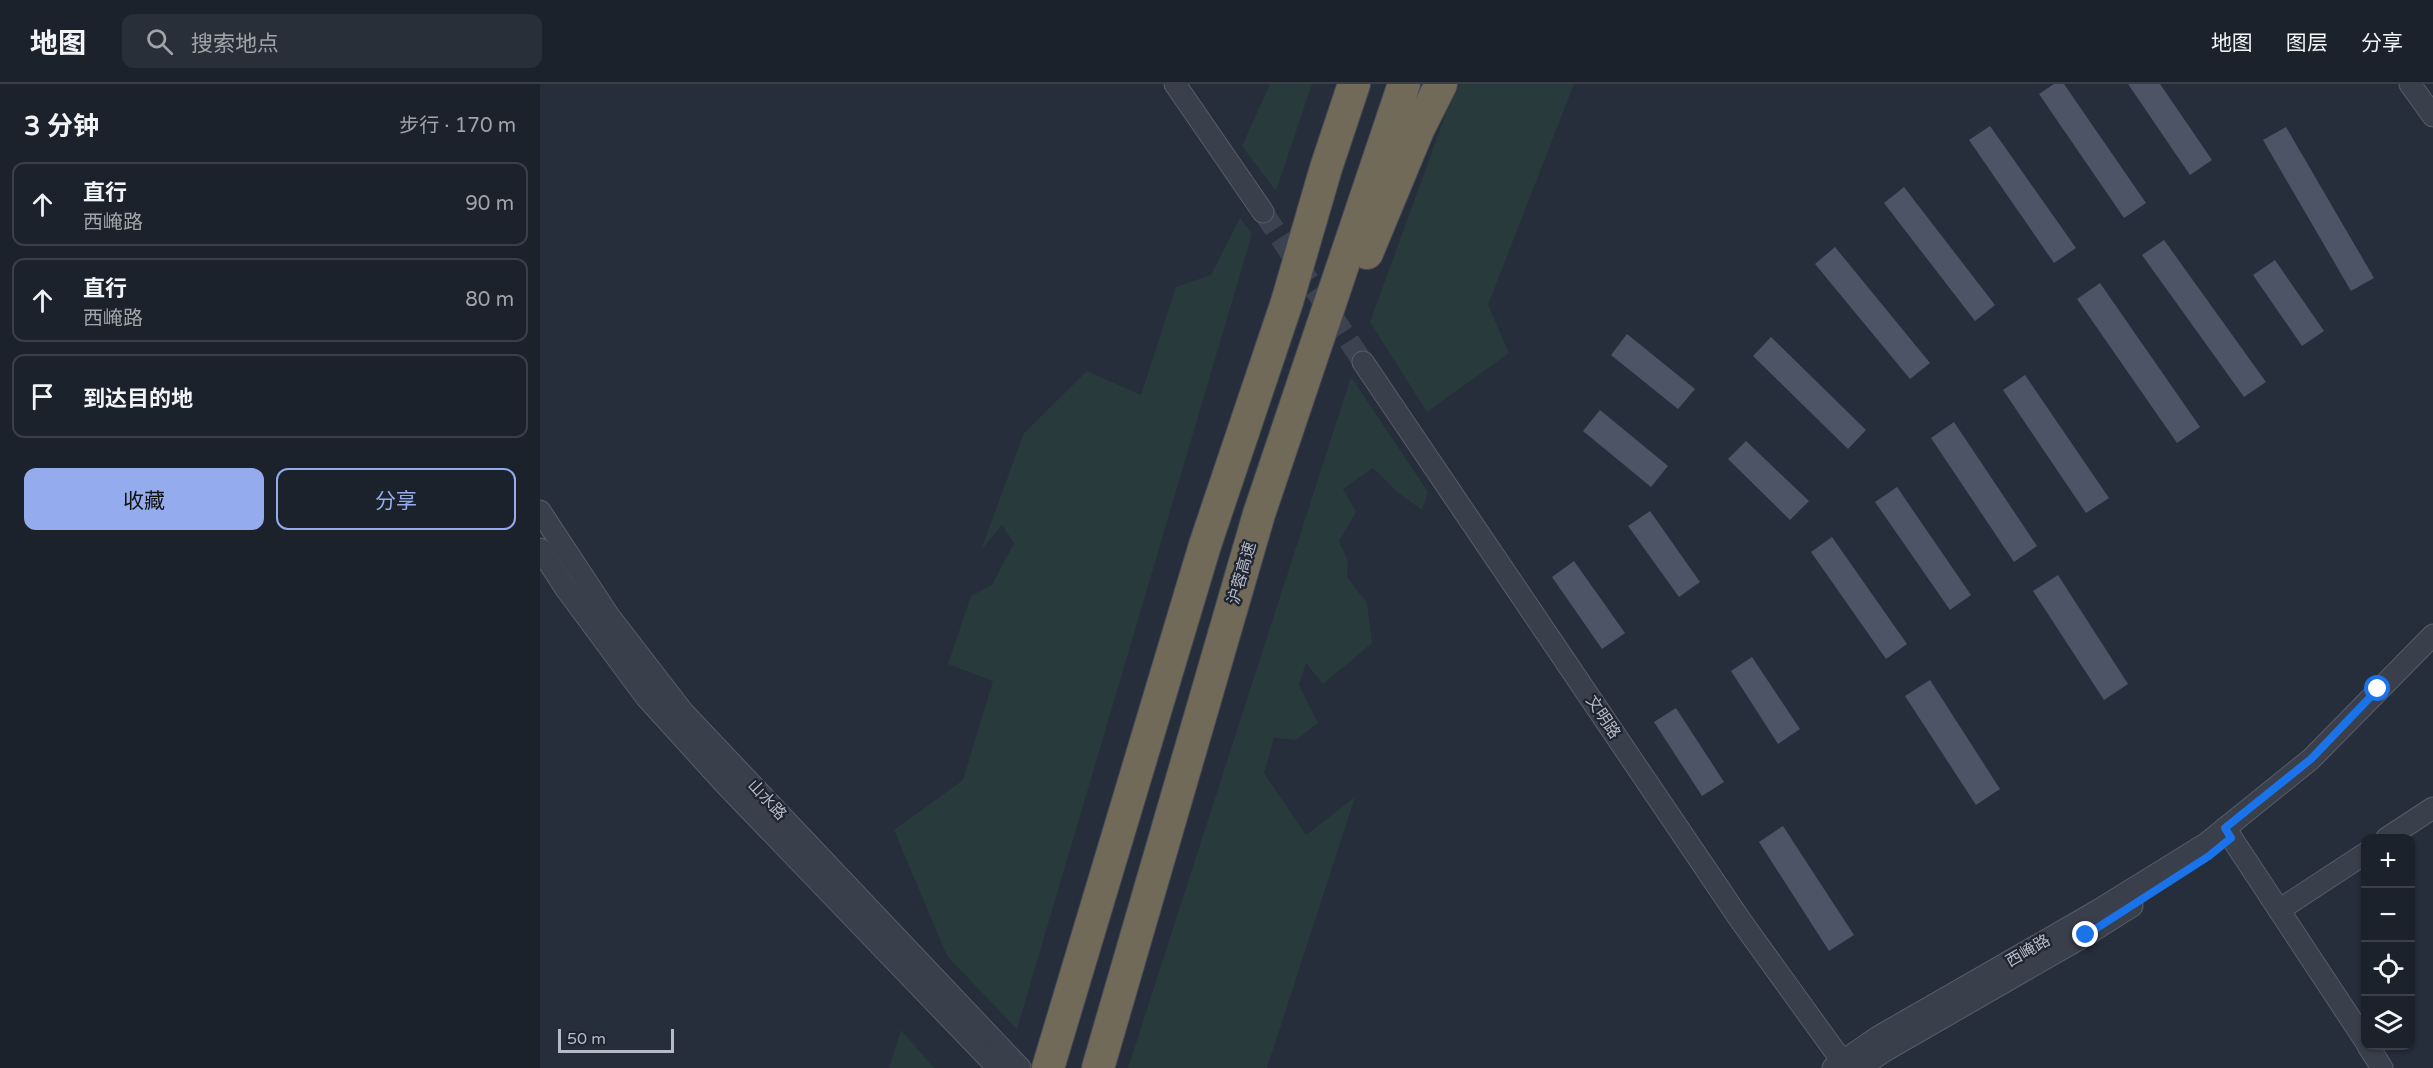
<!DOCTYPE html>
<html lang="zh">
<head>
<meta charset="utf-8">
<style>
  :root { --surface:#1c222c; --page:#292f38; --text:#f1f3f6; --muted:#a0a4a9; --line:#3a3f48; --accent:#94acee }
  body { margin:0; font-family:"Varela Round","Noto Sans SC",sans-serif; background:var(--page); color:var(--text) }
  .controls { position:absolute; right:18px; bottom:18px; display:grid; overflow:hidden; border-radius:12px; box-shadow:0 2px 4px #0004 }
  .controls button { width:54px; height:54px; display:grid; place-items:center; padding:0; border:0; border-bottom:2px solid var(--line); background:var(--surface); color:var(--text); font:30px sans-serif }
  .scale { position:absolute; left:18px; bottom:15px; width:116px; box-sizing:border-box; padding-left:6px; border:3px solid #b6bac7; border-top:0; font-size:16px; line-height:21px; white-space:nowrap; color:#b6bac7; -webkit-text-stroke:4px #1f2431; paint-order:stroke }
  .stop { position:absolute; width:18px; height:18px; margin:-14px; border:4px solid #1a73e8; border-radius:50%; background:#fff }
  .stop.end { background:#1a73e8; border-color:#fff; box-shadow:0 2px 6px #0008 }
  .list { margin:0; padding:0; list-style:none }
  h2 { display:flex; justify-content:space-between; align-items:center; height:78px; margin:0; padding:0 24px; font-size:26px }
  h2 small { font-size:20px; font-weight:400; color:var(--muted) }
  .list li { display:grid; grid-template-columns:39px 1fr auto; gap:18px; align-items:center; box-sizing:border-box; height:84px; margin:0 12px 12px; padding:0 12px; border:2px solid var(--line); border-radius:12px }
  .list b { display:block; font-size:22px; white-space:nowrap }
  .list p { margin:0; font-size:20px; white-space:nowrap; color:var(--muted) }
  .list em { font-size:20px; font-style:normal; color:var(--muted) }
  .actions { display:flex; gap:12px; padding:18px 24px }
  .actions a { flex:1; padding:14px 0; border:2px solid var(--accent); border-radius:12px; text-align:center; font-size:21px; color:var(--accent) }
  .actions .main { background:var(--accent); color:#111 }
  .icon { flex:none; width:33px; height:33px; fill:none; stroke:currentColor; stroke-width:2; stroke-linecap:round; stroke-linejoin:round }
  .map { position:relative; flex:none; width:1893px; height:984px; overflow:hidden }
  header { display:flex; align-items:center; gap:36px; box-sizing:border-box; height:84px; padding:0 30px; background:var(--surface); border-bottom:2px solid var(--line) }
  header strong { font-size:28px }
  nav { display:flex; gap:33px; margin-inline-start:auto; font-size:21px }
  .search { width:420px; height:54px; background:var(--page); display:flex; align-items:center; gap:15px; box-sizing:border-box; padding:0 21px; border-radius:12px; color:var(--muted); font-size:22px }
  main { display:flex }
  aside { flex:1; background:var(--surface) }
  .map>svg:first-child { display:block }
</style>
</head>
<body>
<header>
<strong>地图</strong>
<div class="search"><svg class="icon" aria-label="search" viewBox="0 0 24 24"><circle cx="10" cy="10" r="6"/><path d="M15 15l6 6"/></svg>搜索地点</div>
<nav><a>地图</a><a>图层</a><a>分享</a></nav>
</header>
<main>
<aside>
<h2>3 分钟<small>步行 · 170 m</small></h2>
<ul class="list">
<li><svg class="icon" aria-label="ahead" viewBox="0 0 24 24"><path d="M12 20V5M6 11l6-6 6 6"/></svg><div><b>直行</b><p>西崦路</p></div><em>90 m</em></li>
<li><svg class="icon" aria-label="ahead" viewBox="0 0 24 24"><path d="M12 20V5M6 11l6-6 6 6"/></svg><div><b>直行</b><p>西崦路</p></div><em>80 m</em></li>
<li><svg class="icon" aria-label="arrive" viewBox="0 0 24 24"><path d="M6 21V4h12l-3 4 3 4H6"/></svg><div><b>到达目的地</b></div></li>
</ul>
<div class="actions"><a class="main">收藏</a><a>分享</a></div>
</aside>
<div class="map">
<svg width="1893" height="984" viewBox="0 0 1893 984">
  <rect width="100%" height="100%" fill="#262d3b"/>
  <g fill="#293a3d">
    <polygon points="730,0 772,0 736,107 702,62"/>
    <polygon points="920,0 1034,0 948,221 969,269 887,328 830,238 909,21"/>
    <polygon points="700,134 712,150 477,945 407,872 354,746 423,696 453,597 408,580 431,512 452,501 474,459 462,441 441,466 484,349 547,287 601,311 636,203 671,191"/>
    <polygon points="811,293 888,408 882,426 857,408 833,384 803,405 816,428 799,457 808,477 807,493 827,519 832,559 783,600 766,579 759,601 778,639 756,656 734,654 724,689 766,751 815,713 727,984 588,984"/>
    <polygon points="361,946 394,984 349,984"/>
  </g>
  <g fill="#4d5465">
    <polygon points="1514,0 1524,0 1606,119 1584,134 1499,10"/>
    <polygon points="1588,0 1620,0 1672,76 1650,91"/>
    <polygon points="1450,42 1536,164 1514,179 1429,56"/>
    <polygon points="1746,43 1834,194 1811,207 1723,56"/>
    <polygon points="1364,103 1455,221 1435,237 1344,119"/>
    <polygon points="1624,156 1726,298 1704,313 1602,171"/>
    <polygon points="1295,163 1390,279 1370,295 1275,180"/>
    <polygon points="1735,176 1784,247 1762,262 1713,191"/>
    <polygon points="1560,199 1660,343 1637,359 1537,215"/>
    <polygon points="1087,250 1155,305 1138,325 1071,271"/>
    <polygon points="1231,253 1326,346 1308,365 1213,272"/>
    <polygon points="1485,291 1569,414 1546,429 1463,306"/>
    <polygon points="1060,326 1128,382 1111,403 1043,347"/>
    <polygon points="1414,338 1497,462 1474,478 1391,354"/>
    <polygon points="1206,357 1269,417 1250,436 1188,375"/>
    <polygon points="1357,403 1431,511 1410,526 1335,418"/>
    <polygon points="1110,427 1160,498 1139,513 1088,442"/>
    <polygon points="1292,453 1367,560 1346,575 1271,468"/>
    <polygon points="1034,477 1085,549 1062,565 1012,493"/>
    <polygon points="1518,491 1588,600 1564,616 1493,507"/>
    <polygon points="1212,573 1260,645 1238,660 1191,587"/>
    <polygon points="1390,596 1460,705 1436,721 1365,612"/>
    <polygon points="1136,624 1184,698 1162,712 1114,638"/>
    <polygon points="1243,742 1314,851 1289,867 1219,758"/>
  </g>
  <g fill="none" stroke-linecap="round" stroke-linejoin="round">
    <polyline stroke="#3c4250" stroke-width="21" stroke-dasharray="21 10" stroke-linecap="butt" points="723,128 823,278"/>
    <g stroke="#585d6a" stroke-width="23">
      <g id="minor">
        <polyline points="635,0 723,128"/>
        <polyline points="1870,0 1893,32"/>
        <polyline points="823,278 1201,837 1307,984"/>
        <polyline points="0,427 69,532 143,628 480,984"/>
        <polyline points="0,465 26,505 106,613 185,700 458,984"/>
        <polyline points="1685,744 1826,958"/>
        <polyline points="1847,754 1893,724"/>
        <polyline points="1739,826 1826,769"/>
        <polyline points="1828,962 1842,984"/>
        <polyline points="1293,984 1338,953 1557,827 1667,759 1771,675 1893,551"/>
        <polyline points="1319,984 1348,965 1546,851 1592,822"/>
      </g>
    </g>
    <g stroke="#454a57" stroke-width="34">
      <g id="highway">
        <polyline points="827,169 878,46 901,0"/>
        <polyline points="508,984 665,461 747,218 786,84 814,0"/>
        <polyline points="558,984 719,430 864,0"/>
      </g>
    </g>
    <use href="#minor" stroke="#3a3f4c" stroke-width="21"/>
    <use href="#highway" stroke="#716a58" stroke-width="32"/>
  </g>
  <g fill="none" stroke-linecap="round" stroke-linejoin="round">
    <polyline stroke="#1a73e8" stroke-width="8" points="1546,851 1669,772 1691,754 1685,744 1771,675 1838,605"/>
  </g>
  <g text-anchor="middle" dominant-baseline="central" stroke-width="4.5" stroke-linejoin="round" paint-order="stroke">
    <g font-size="16" fill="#b6bac7" stroke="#1f2431">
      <text transform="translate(702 489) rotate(-74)">沪蓉高速</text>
      <text transform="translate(1063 633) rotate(56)">文明路</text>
      <text transform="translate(227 716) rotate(47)">山水路</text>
      <text transform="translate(1488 867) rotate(-30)">西崦路</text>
    </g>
  </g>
</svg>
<div class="controls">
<button>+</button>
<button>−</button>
<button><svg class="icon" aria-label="locate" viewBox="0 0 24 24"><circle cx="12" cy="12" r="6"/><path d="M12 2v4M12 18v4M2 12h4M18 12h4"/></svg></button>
<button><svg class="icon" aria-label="layers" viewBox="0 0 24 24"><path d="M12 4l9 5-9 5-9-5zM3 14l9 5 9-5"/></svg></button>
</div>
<div class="scale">50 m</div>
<div class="stop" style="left:1838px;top:605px"></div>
<div class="stop end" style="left:1546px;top:851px"></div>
</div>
</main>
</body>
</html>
